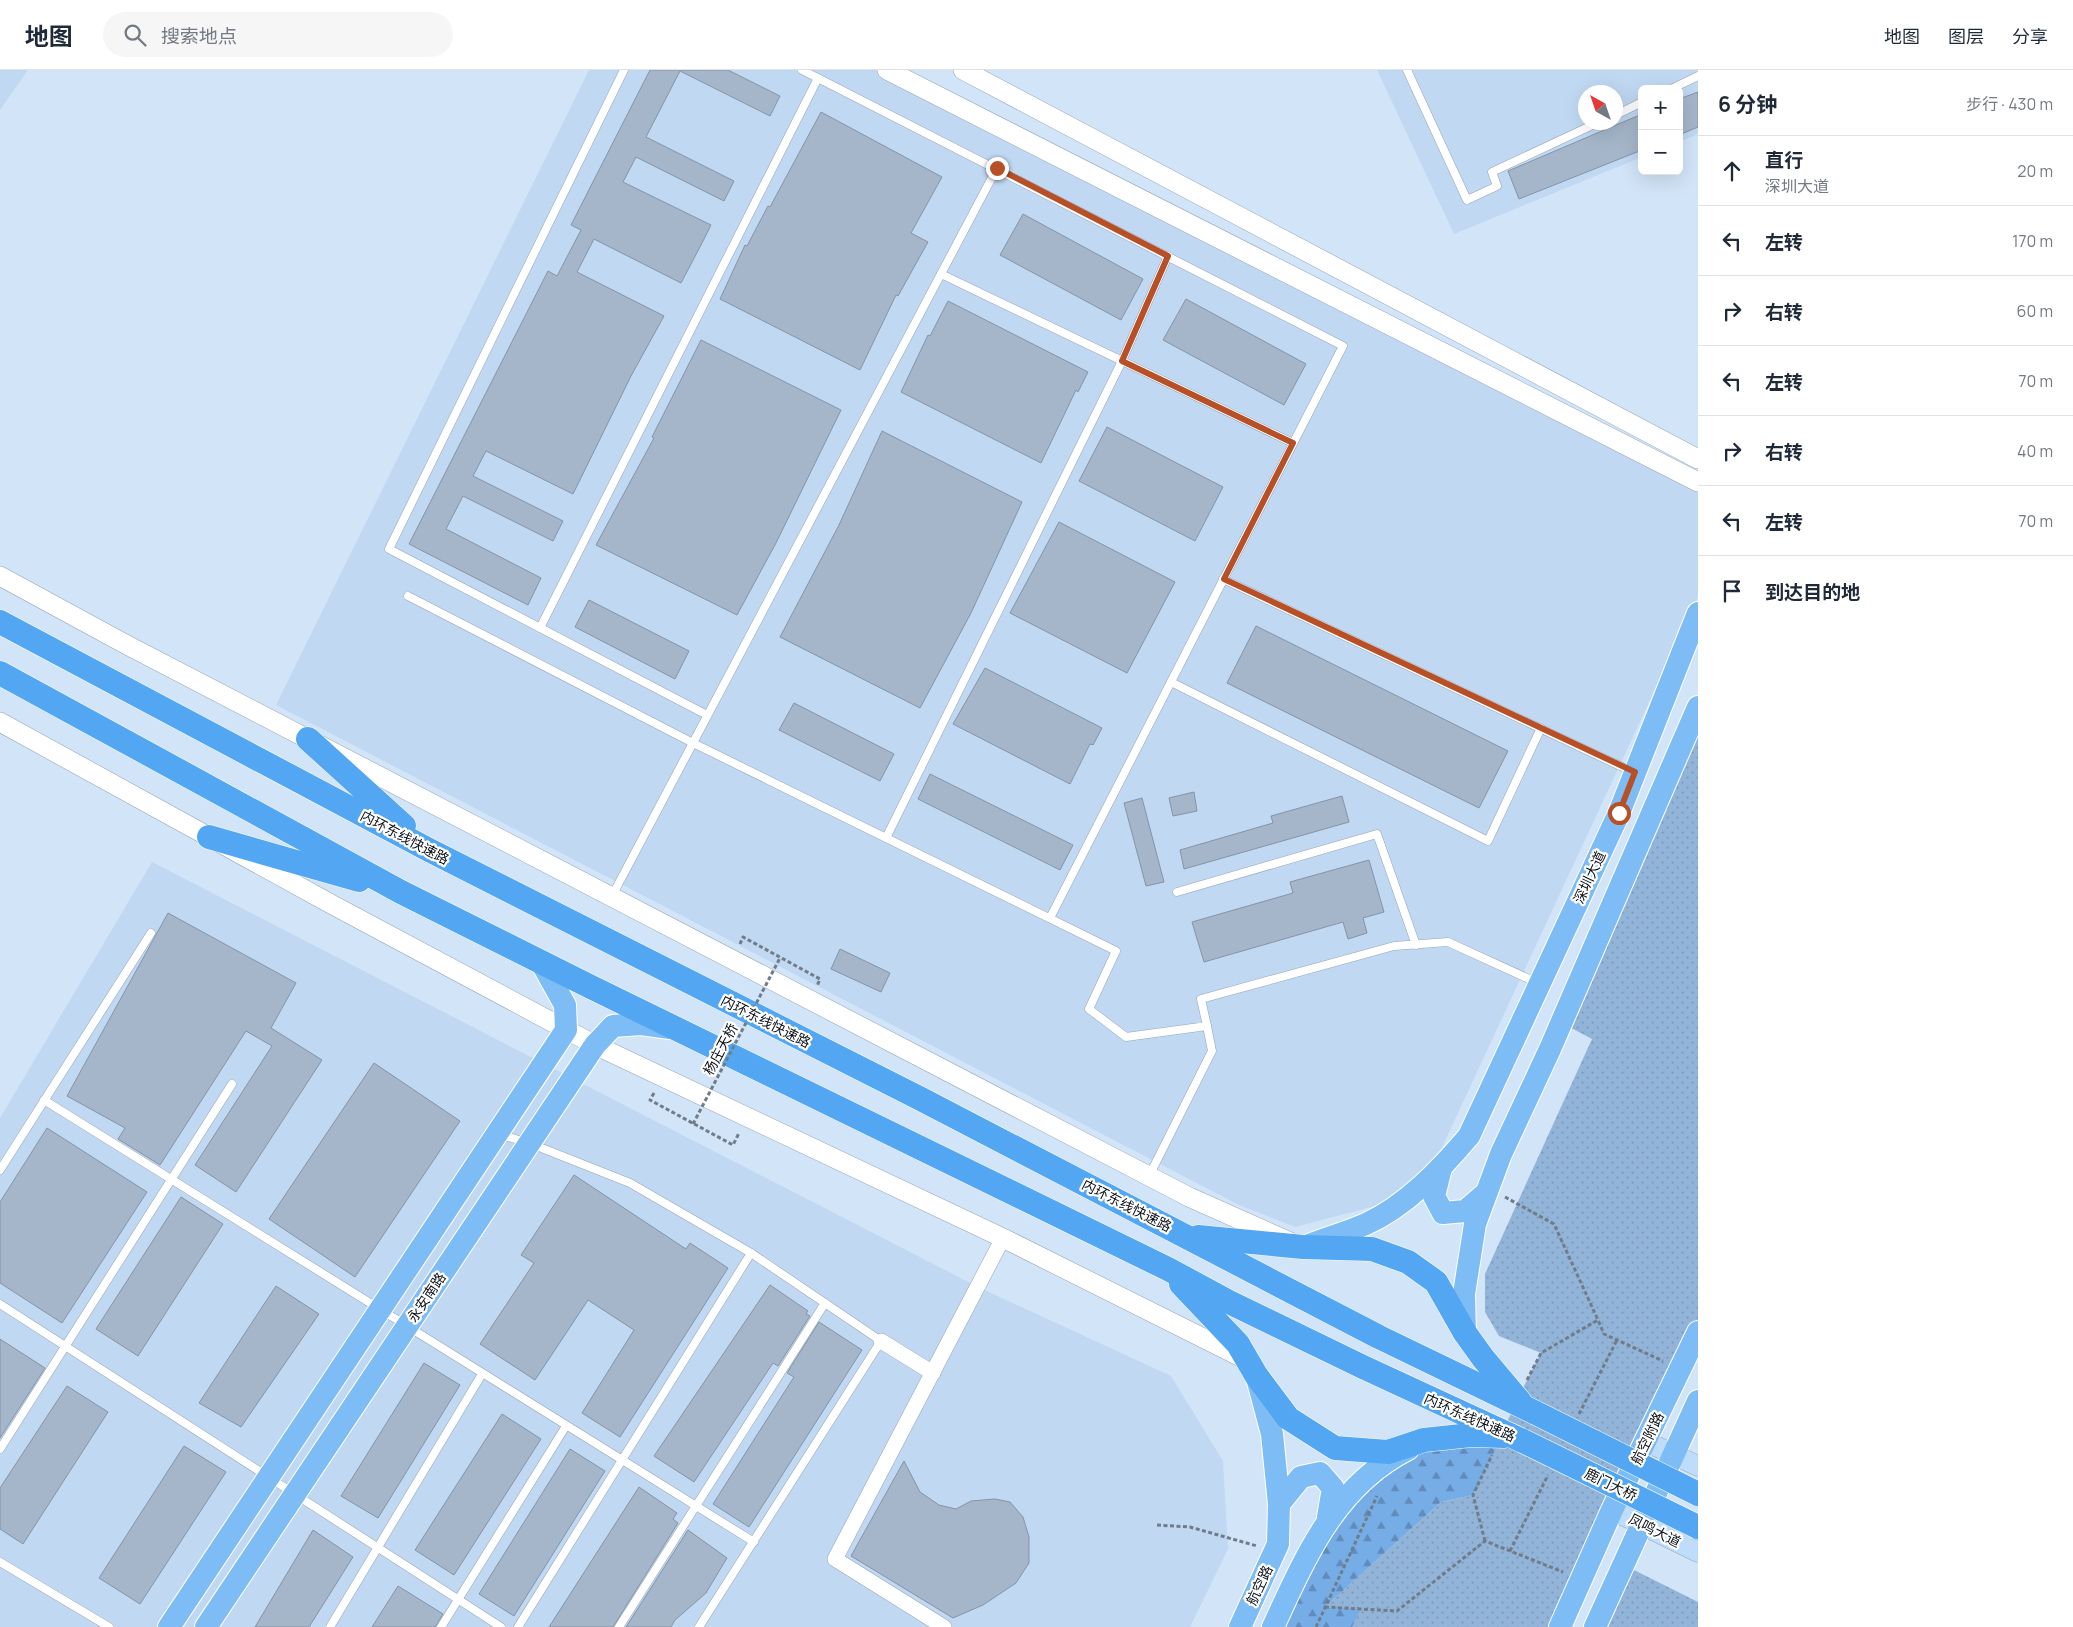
<!DOCTYPE html>
<html lang="zh">
<head>
<meta charset="utf-8">
<style>
  :root { --surface:#fff; --page:#f6f6f7; --text:#1f2937; --muted:#747a83; --line:#e0e1e3 }
  body { margin:0; font-family:Manrope,"Noto Sans SC",sans-serif; background:var(--page); color:var(--text) }
  .controls { position:absolute; right:15px; top:15px; display:grid; overflow:hidden; border-radius:8px; box-shadow:0 5px 20px #0002 }
  .controls button { width:45px; height:45px; display:grid; place-items:center; padding:0; border:0; border-bottom:1px solid var(--line); background:var(--surface); color:var(--text); font:25px sans-serif }
  .compass { position:absolute; left:1578px; top:15px; width:45px; height:45px; border-radius:50%; background:var(--surface); box-shadow:0 5px 20px #0002; rotate:320deg }
  .stop { position:absolute; width:15px; height:15px; margin:-11px; border:4px solid #b75027; border-radius:50%; background:#fff }
  .stop.end { background:#b75027; border-color:#fff; box-shadow:0 1px 5px #0008 }
  .list { margin:0; padding:0; list-style:none }
  h2 { display:flex; justify-content:space-between; align-items:center; height:65px; margin:0; padding:0 20px; font-size:21px }
  h2 small { font-size:16px; font-weight:400; color:var(--muted) }
  .list li { display:grid; grid-template-columns:32px 1fr auto; gap:15px; align-items:center; box-sizing:border-box; height:70px; padding:0 20px; border-top:1px solid var(--line) }
  .list b { display:block; font-size:19px; white-space:nowrap }
  .list p { margin:0; font-size:16px; white-space:nowrap; color:var(--muted) }
  .list em { font-size:16px; font-style:normal; color:var(--muted) }
  .icon { flex:none; width:28px; height:28px; fill:none; stroke:currentColor; stroke-width:2; stroke-linecap:round; stroke-linejoin:round }
  .map { position:relative; flex:none; width:1698px; height:1557px; overflow:hidden }
  header { display:flex; align-items:center; gap:30px; box-sizing:border-box; height:70px; padding:0 25px; background:var(--surface); border-bottom:1px solid var(--line) }
  header strong { font-size:24px }
  nav { display:flex; gap:28px; margin-inline-start:auto; font-size:18px }
  .search { width:350px; height:45px; background:var(--page); display:flex; align-items:center; gap:12px; box-sizing:border-box; padding:0 18px; border-radius:28px; color:var(--muted); font-size:19px }
  main { display:flex }
  aside { flex:1; background:var(--surface) }
  .map>svg:first-child { display:block }
</style>
</head>
<body>
<header>
<strong>地图</strong>
<div class="search"><svg class="icon" aria-label="search" viewBox="0 0 24 24"><circle cx="10" cy="10" r="6"/><path d="M15 15l6 6"/></svg>搜索地点</div>
<nav><a>地图</a><a>图层</a><a>分享</a></nav>
</header>
<main>
<div class="map">
<svg width="1698" height="1557" viewBox="0 0 1698 1557">
  <defs>
    <pattern id="grass-dots" width="8" height="8" patternUnits="userSpaceOnUse" patternTransform="scale(1.25)"><rect width="8" height="8" fill="#92b4d9"/><path d="M2 2h.1M6 6h.1" fill="none" stroke="#7d9aba" stroke-width="1.8" stroke-linecap="round"/></pattern>
    <pattern id="forest-firs" width="22" height="20" patternUnits="userSpaceOnUse" patternTransform="scale(1.25)"><rect width="22" height="20" fill="#77ade7"/><path d="M5 1l3.5 6h-7zM16 11l3.5 6h-7z" fill="#608bba"/></pattern>
  </defs>
  <rect width="100%" height="100%" fill="#d2e4f8"/>
  <g fill="#c1d8f2" fill-rule="evenodd">
    <polygon points="0,0 28,0 0,40"/>
    <polygon points="589,0 879,0 1698,422 1698,527 1431,1101 1375,1136 1295,1157 1239,1135 276,635"/>
    <path d="M1377,0H1698V64L1679,72V19H1642V87L1454,164ZM1586,22H1616V52H1586Z"/>
    <polygon points="152,792 978,1217 1171,1306 1223,1391 1228,1479 1190,1557 0,1557 0,1048"/>
  </g>
  <g fill="url(#grass-dots)">
    <path d="M1698,637V1262L1560,1557H1352L1360,1540L1325,1537L1441,1432L1473,1425C1496,1378 1516,1329 1541,1283L1499,1266L1485,1242V1204L1592,969L1562,953Z"/>
    <polygon points="1624,1495 1698,1532 1698,1557 1595,1557"/>
  </g>
  <polygon fill="url(#forest-firs)" points="1502,1366 1473,1425 1441,1432 1325,1537 1361,1539 1352,1557 1273,1557 1339,1433 1424,1370"/>
  <g fill="#a5b6ca" stroke="#8494a7">
    <polygon points="650,0 728,0 780,26 770,46 680,1 646,67 734,111 724,131 636,87 623,112 711,155 701,175 681,213 594,169 577,202 664,246 631,306 573,424 486,381 473,406 563,451 553,471 463,426 446,459 541,508 528,535 409,474 548,201 557,206 581,160 571,155"/>
    <polygon points="1698,22 1698,57 1679,65 1679,29"/>
    <polygon points="821,42 942,107 911,163 928,172 898,226 896,225 860,300 720,229 745,175 747,176 768,136 770,137"/>
    <polygon points="1642,44 1642,80 1519,129 1508,101"/>
    <polygon points="1023,144 1143,209 1121,250 1000,185"/>
    <polygon points="1186,229 1306,294 1284,335 1163,270"/>
    <polygon points="948,231 1088,302 1078,322 1076,320 1041,393 901,322 928,265 930,266"/>
    <polygon points="701,270 841,340 776,473 737,545 596,475 654,368 652,367"/>
    <polygon points="1107,357 1223,417 1195,471 1079,411"/>
    <polygon points="882,361 1022,432 971,543 920,638 780,567 839,455"/>
    <polygon points="1059,452 1175,512 1127,603 1010,543"/>
    <polygon points="589,530 689,581 675,609 575,557"/>
    <polygon points="1256,556 1508,681 1479,738 1227,613"/>
    <polygon points="985,598 1102,658 1093,675 1090,674 1070,714 953,654"/>
    <polygon points="794,633 894,684 880,711 779,660"/>
    <polygon points="930,704 1073,775 1060,800 918,729"/>
    <polygon points="1194,722 1197,741 1173,746 1169,728"/>
    <polygon points="1342,726 1349,752 1184,799 1180,780 1273,753 1271,746"/>
    <polygon points="1142,728 1164,812 1146,816 1124,733"/>
    <polygon points="1369,790 1384,842 1363,848 1367,863 1348,869 1343,852 1204,892 1192,852 1293,823 1290,812"/>
    <polygon points="168,843 296,913 271,958 322,990 236,1122 195,1095 272,976 246,961 160,1095 118,1069 125,1058 67,1026"/>
    <polygon points="840,879 890,903 881,922 831,899"/>
    <polygon points="374,993 460,1051 355,1207 269,1149"/>
    <polygon points="47,1058 147,1122 62,1253 0,1213 0,1132"/>
    <polygon points="574,1105 686,1179 690,1173 728,1198 620,1367 582,1343 634,1260 588,1230 535,1310 480,1274 534,1193 521,1185"/>
    <polygon points="181,1127 223,1154 138,1286 96,1259"/>
    <polygon points="770,1215 808,1241 806,1244 810,1246 778,1296 773,1293 694,1412 654,1386"/>
    <polygon points="276,1216 319,1244 241,1357 199,1333"/>
    <polygon points="819,1252 862,1280 749,1457 713,1434 794,1307 787,1303"/>
    <polygon points="0,1269 45,1298 0,1368"/>
    <polygon points="424,1293 460,1315 378,1448 341,1426"/>
    <polygon points="67,1316 108,1342 23,1474 0,1459 0,1418"/>
    <polygon points="502,1344 541,1369 454,1505 415,1480"/>
    <polygon points="184,1376 226,1402 140,1534 99,1508"/>
    <polygon points="570,1379 605,1401 514,1546 479,1524"/>
    <polygon points="904,1391 920,1422 939,1435 956,1439 971,1431 995,1429 1010,1432 1023,1447 1029,1467 1029,1493 1016,1513 983,1535 953,1548 851,1486"/>
    <polygon points="639,1417 677,1443 673,1449 678,1453 613,1557 549,1557"/>
    <polygon points="313,1460 353,1487 309,1557 255,1557"/>
    <polygon points="688,1460 727,1488 706,1523 675,1550 671,1557 626,1557"/>
    <polygon points="398,1516 443,1544 435,1557 372,1557"/>
  </g>
  <g fill="none" stroke-linecap="round" stroke-linejoin="round">
    <g stroke="#94a5b8" stroke-width="9">
      <g id="service">
        <polyline points="624,0 389,479 707,645"/>
        <polyline points="802,0 1343,276 1050,848"/>
        <polyline points="1407,0 1467,130 1497,116 1492,102 1599,52"/>
        <polyline points="1671,19 1698,6"/>
        <polyline points="1616,45 1642,32"/>
        <polyline points="941,204 1293,373"/>
        <polyline points="1223,509 1633,702"/>
        <polyline points="408,526 693,673 1116,881 1089,939 1126,967 1207,956 1201,929 1394,876 1448,872 1538,913"/>
        <polyline points="540,558 818,8"/>
        <polyline points="1171,612 1488,771 1541,658"/>
        <polyline points="886,768 1122,291 1168,186"/>
        <polyline points="1177,822 1377,764 1416,875"/>
        <polyline points="612,826 997,98"/>
        <polyline points="44,1030 754,1472"/>
        <polyline points="498,1064 529,1073 630,1113 751,1183 881,1271 699,1557"/>
        <polyline points="0,1100 151,863"/>
        <polyline points="1149,1106 1212,981 1207,956"/>
        <polyline points="0,1234 501,1557"/>
        <polyline points="0,1379 232,1014"/>
        <polyline points="0,1492 109,1557"/>
        <polyline points="330,1557 482,1304"/>
        <polyline points="441,1557 566,1356"/>
        <polyline points="518,1557 751,1183"/>
        <polyline points="619,1557 825,1233"/>
      </g>
    </g>
    <g stroke="#94a5b8" stroke-width="16">
      <g id="minor">
        <polyline points="881,1271 933,1303"/>
        <polyline points="944,1557 835,1489 1003,1168"/>
      </g>
    </g>
    <g stroke="#94a5b8" stroke-width="20">
      <g id="tertiary">
        <polyline points="887,0 1698,412"/>
        <polyline points="963,0 1698,389"/>
        <polyline points="0,506 127,575 1189,1127 1290,1172"/>
        <polyline points="0,652 331,834 595,975 1003,1168 1247,1290"/>
      </g>
    </g>
    <g stroke="#94a5b8" stroke-width="21">
      <g id="secondary">
        <polyline points="1645,1371 1698,1396"/>
        <polyline points="1612,1440 1698,1482"/>
      </g>
    </g>
    <g stroke="#fff" stroke-width="24">
      <g id="primary">
        <polyline points="1441,1098 1434,1126 1443,1143 1465,1141 1486,1123"/>
        <path d="M1304,1177C1324,1169 1345,1163 1366,1154C1406,1136 1441,1099 1469,1066L1619,743L1698,543"/>
        <polyline points="1465,1263 1464,1224 1475,1154 1501,1084 1550,979 1698,637"/>
        <polyline points="1279,1434 1301,1407 1320,1403 1333,1418 1328,1447"/>
        <polyline points="169,1557 566,960 565,935 541,892"/>
        <polyline points="206,1557 595,975 613,956 641,954 670,958"/>
        <polyline points="1240,1557 1278,1474 1279,1434 1272,1364 1257,1308"/>
        <path d="M1273,1557C1306,1486 1335,1416 1408,1379"/>
        <polyline points="1560,1557 1612,1440 1698,1262"/>
        <polyline points="1595,1557 1698,1331"/>
      </g>
    </g>
    <g stroke="#fff" stroke-width="25">
      <g id="trunk">
        <polyline points="0,552 429,780 921,1029 1379,1267 1536,1343"/>
        <polyline points="0,603 401,822 591,917 1168,1199 1229,1232 1363,1297 1523,1371"/>
        <polyline points="308,669 404,756"/>
        <polyline points="209,767 359,810"/>
        <polyline points="1198,1167 1303,1177 1372,1179 1408,1192 1436,1212 1465,1263 1483,1288 1520,1332"/>
        <polyline points="1181,1214 1238,1274 1256,1305 1288,1348 1335,1378 1388,1382 1424,1370 1471,1365 1504,1366"/>
      </g>
    </g>
    <g stroke="#707c8a" stroke-width="3" stroke-dasharray="4 2.5" stroke-linecap="butt">
      <polyline points="740,874 743,867 820,909 817,916"/>
      <polyline points="654,1023 650,1030 733,1075 739,1063"/>
      <polyline points="1505,1127 1554,1154 1598,1250"/>
      <polyline points="1527,1310 1541,1283 1598,1250 1604,1264 1663,1291"/>
      <polyline points="1579,1344 1617,1270"/>
      <polyline points="1157,1455 1190,1457 1257,1476"/>
      <polyline points="1485,1471 1473,1425 1492,1385"/>
      <polyline points="1510,1481 1548,1405"/>
      <polyline points="1325,1537 1397,1541 1485,1471 1563,1502"/>
      <polyline points="1316,1557 1377,1426"/>
    </g>
    <use href="#service" stroke="#fff" stroke-width="8"/>
    <use href="#minor" stroke="#fff" stroke-width="15"/>
    <use href="#tertiary" stroke="#fff" stroke-width="19"/>
    <use href="#secondary" stroke="#beddfa" stroke-width="20"/>
    <use href="#primary" stroke="#7dbcf5" stroke-width="22"/>
    <use href="#trunk" stroke="#52a6f2" stroke-width="24"/>
    <g stroke="#fff" stroke-width="25" stroke-linecap="butt">
      <g id="trunk-bridge">
        <polyline points="1536,1343 1698,1424"/>
        <polyline points="1523,1371 1698,1457"/>
      </g>
    </g>
    <polyline stroke="#707c8a" stroke-width="3" stroke-dasharray="4 2.5" stroke-linecap="butt" points="693,1054 780,888"/>
    <use href="#trunk-bridge" stroke="#52a6f2" stroke-width="24"/>
  </g>
  <g fill="none" stroke-linecap="round" stroke-linejoin="round">
    <polyline stroke="#b75027" stroke-width="6" points="997,98 1168,186 1122,291 1293,373 1224,509 1635,702 1619,743"/>
  </g>
  <g text-anchor="middle" dominant-baseline="central" stroke-width="4.5" stroke-linejoin="round" paint-order="stroke">
    <g font-size="14" fill="#0b1118" stroke="#fff">
      <text transform="translate(405 767) rotate(28)">内环东线快速路</text>
      <text transform="translate(1589 807) rotate(-65)">深圳大道</text>
      <text transform="translate(766 951) rotate(27)">内环东线快速路</text>
      <text transform="translate(720 979) rotate(-62)">杨庄天桥</text>
      <text transform="translate(1127 1135) rotate(27)">内环东线快速路</text>
      <text transform="translate(426 1227) rotate(-56)">永安南路</text>
      <text transform="translate(1470 1347) rotate(24)">内环东线快速路</text>
      <text transform="translate(1647 1368) rotate(-64)">航空附路</text>
      <text transform="translate(1611 1414) rotate(26)">鹿门大桥</text>
      <text transform="translate(1655 1460) rotate(27)">凤鸣大道</text>
      <text transform="translate(1259 1515) rotate(-65)">航空路</text>
    </g>
  </g>
</svg>
<div class="controls">
<button>+</button>
<button>−</button>
</div>
<svg class="compass" viewBox="-18 -18 36 36"><path d="M0-13l5 13h-10z" fill="#e53935"/><path d="M0 13l5-13h-10z" fill="#747a83"/></svg>
<div class="stop" style="left:1619px;top:743px"></div>
<div class="stop end" style="left:997px;top:98px"></div>
</div>
<aside>
<h2>6 分钟<small>步行 · 430 m</small></h2>
<ul class="list">
<li><svg class="icon" aria-label="ahead" viewBox="0 0 24 24"><path d="M12 20V5M6 11l6-6 6 6"/></svg><div><b>直行</b><p>深圳大道</p></div><em>20 m</em></li>
<li><svg class="icon" aria-label="left" viewBox="0 0 24 24"><path d="M17 20v-9H6M10 6l-5 5 5 5"/></svg><div><b>左转</b></div><em>170 m</em></li>
<li><svg class="icon" aria-label="right" viewBox="0 0 24 24"><path d="M7 20v-9h11M14 6l5 5-5 5"/></svg><div><b>右转</b></div><em>60 m</em></li>
<li><svg class="icon" aria-label="left" viewBox="0 0 24 24"><path d="M17 20v-9H6M10 6l-5 5 5 5"/></svg><div><b>左转</b></div><em>70 m</em></li>
<li><svg class="icon" aria-label="right" viewBox="0 0 24 24"><path d="M7 20v-9h11M14 6l5 5-5 5"/></svg><div><b>右转</b></div><em>40 m</em></li>
<li><svg class="icon" aria-label="left" viewBox="0 0 24 24"><path d="M17 20v-9H6M10 6l-5 5 5 5"/></svg><div><b>左转</b></div><em>70 m</em></li>
<li><svg class="icon" aria-label="arrive" viewBox="0 0 24 24"><path d="M6 21V4h12l-3 4 3 4H6"/></svg><div><b>到达目的地</b></div></li>
</ul>
</aside>
</main>
</body>
</html>
